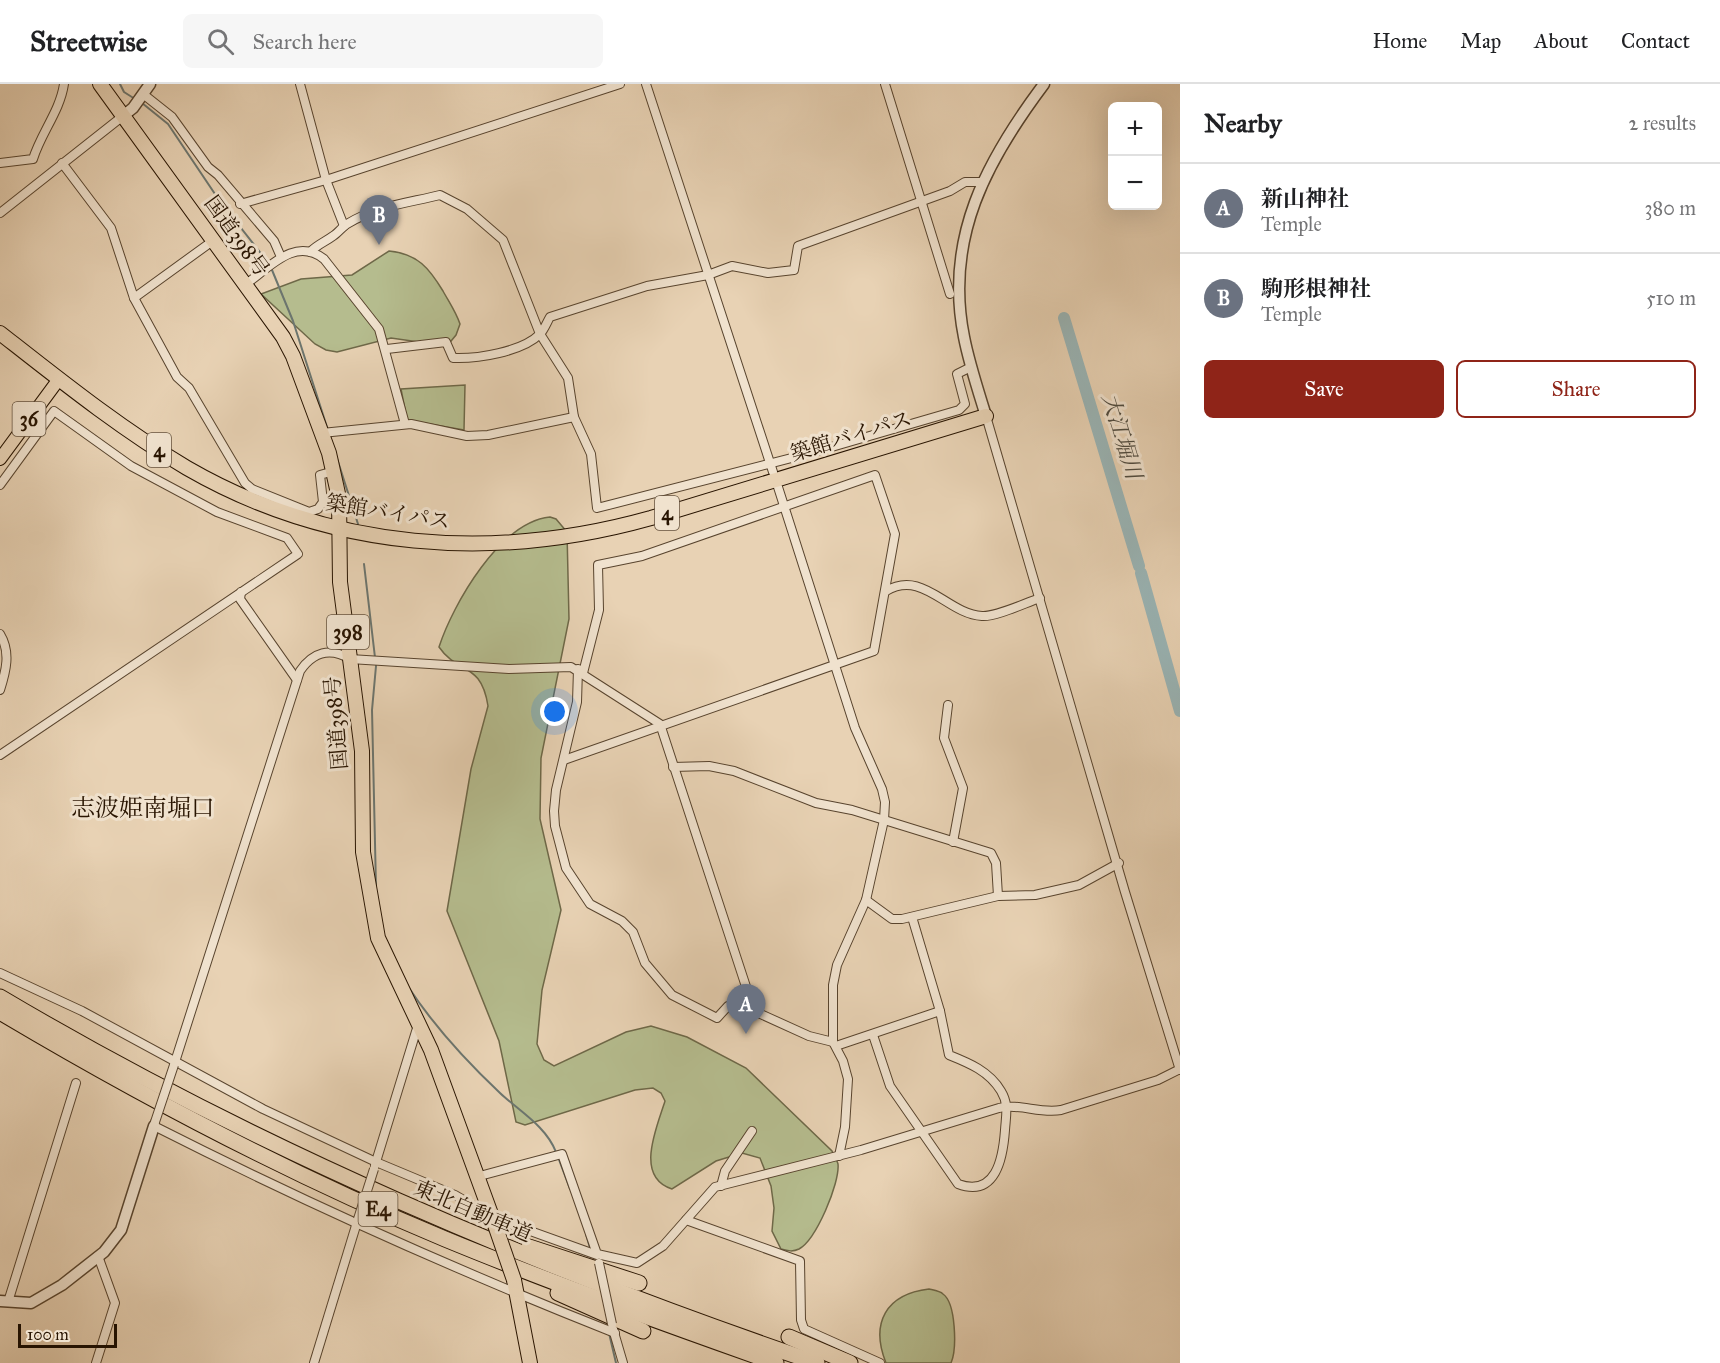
<!DOCTYPE html>
<html lang="en">
<head>
<meta charset="utf-8">
<style>
  :root { --surface:#fff; --page:#f6f6f6; --text:#202124; --muted:#757577; --line:#e0e0e0; --accent:#8f2418 }
  body { margin:0; font-family:"IM FELL Great Primer","Noto Serif JP",serif; background:var(--page); color:var(--text) }
  .controls { position:absolute; right:18px; top:18px; display:grid; overflow:hidden; border-radius:9px; box-shadow:0 6px 24px #0002 }
  .controls button { width:54px; height:54px; display:grid; place-items:center; padding:0; border:0; border-bottom:2px solid var(--line); background:var(--surface); color:var(--text); font:30px sans-serif }
  .scale { position:absolute; left:18px; bottom:15px; width:99px; box-sizing:border-box; padding-left:6px; border:3px solid #281401; border-top:0; font-size:16px; line-height:21px; white-space:nowrap; color:#281401; -webkit-text-stroke:4px #f0e2ce; paint-order:stroke }
  .you { position:absolute; left:555px; top:628px; width:21px; height:21px; margin:-15px; border:4px solid #fff; border-radius:50%; background:#1a73e8; box-shadow:0 0 0 9px #1a73e833 }
  .badge { display:grid; place-items:center; width:39px; height:39px; border-radius:50%; background:var(--accent); color:#fff; font-size:20px; font-weight:700 }
  .pin { position:absolute; translate:-50% -50px; filter:drop-shadow(0 2px 3px #0008) }
  .pin::after { content:''; position:absolute; top:32px; width:21px; height:18px; background:inherit; clip-path:polygon(0 0,100% 0,50% 100%) }
  .list { margin:0; padding:0; list-style:none }
  h2 { display:flex; justify-content:space-between; align-items:center; height:78px; margin:0; padding:0 24px; font-size:26px }
  h2 small { font-size:20px; font-weight:400; color:var(--muted) }
  .list li { display:grid; grid-template-columns:39px 1fr auto; gap:18px; align-items:center; box-sizing:border-box; height:90px; padding:0 24px; border-top:2px solid var(--line) }
  .list b { display:block; font-size:22px; white-space:nowrap }
  .list p { margin:0; font-size:20px; white-space:nowrap; color:var(--muted) }
  .list em { font-size:20px; font-style:normal; color:var(--muted) }
  .actions { display:flex; gap:12px; padding:18px 24px }
  .actions a { flex:1; padding:14px 0; border:2px solid var(--accent); border-radius:9px; text-align:center; font-size:21px; color:var(--accent) }
  .actions .main { background:var(--accent); color:#fff }
  .icon { flex:none; width:33px; height:33px; fill:none; stroke:currentColor; stroke-width:2; stroke-linecap:round; stroke-linejoin:round }
  .map { position:relative; flex:none; width:1180px; height:1279px; overflow:hidden }
  header { display:flex; align-items:center; gap:36px; box-sizing:border-box; height:84px; padding:0 30px; background:var(--surface); border-bottom:2px solid var(--line) }
  header strong { font-size:28px }
  nav { display:flex; gap:33px; margin-inline-start:auto; font-size:21px }
  .search { width:420px; height:54px; background:var(--page); display:flex; align-items:center; gap:15px; box-sizing:border-box; padding:0 21px; border-radius:9px; color:var(--muted); font-size:22px }
  main { display:flex }
  aside { flex:1; background:var(--surface) }
  .map>svg:first-child { display:block }
</style>
</head>
<body>
<header>
<strong>Streetwise</strong>
<div class="search"><svg class="icon" aria-label="search" viewBox="0 0 24 24"><circle cx="10" cy="10" r="6"/><path d="M15 15l6 6"/></svg>Search here</div>
<nav><a>Home</a><a>Map</a><a>About</a><a>Contact</a></nav>
</header>
<main>
<div class="map">
<svg width="1180" height="1279" viewBox="0 0 1180 1279">
  <rect width="100%" height="100%" fill="#e8d2b4"/>
  <filter id="stains"><feTurbulence type="fractalNoise" baseFrequency=".00333" numOctaves="4"/><feColorMatrix values="0 0 0 0 .2 0 0 0 0 .09 0 0 0 0 .02 0 0 0 .5 -.17"/></filter>
  <radialGradient id="worn" r=".72"><stop offset=".6" stop-color="#630" stop-opacity="0"/><stop offset="1" stop-color="#630" stop-opacity=".3"/></radialGradient>
  <g fill="#b5bc8e" stroke="#6e6848" stroke-width="1.5">
    <path d="M389,167C418,170 429,184 443,207C449,218 456,228 460,240L456,251L447,262L391,254L337,268L326,266L315,260L261,210L301,195L352,191Z"/>
    <polygon points="465,301 464,346 407,336 401,305"/>
    <path d="M550,433L556,435L567,448L569,535L541,674L540,735L561,826L542,906L537,960L544,976L554,982L626,948L651,942L687,953L746,984L832,1067C834,1071 837,1076 838,1080C840,1099 816,1156 799,1165C793,1168 788,1167 781,1165L772,1147L774,1124L771,1102L760,1074L742,1069L716,1077L672,1105C634,1093 657,1043 665,1017L661,1009L653,1004L635,1006L525,1041L516,1038L499,957L447,827L471,685L488,622C481,577 458,591 439,563C453,520 500,438 550,433Z"/>
    <path d="M929,1205C933,1206 940,1207 943,1210C956,1219 957,1265 951,1279H886C870,1239 886,1210 929,1205Z"/>
  </g>
  <g fill="none" stroke-linecap="round" stroke-linejoin="round">
    <g stroke="#6c756e" stroke-width="2">
      <polyline points="120,0 124,8 135,15"/>
      <polyline points="142,19 168,40 219,116 266,176"/>
      <polyline points="272,186 293,237 358,440"/>
      <polyline points="364,480 376,582 372,626 376,803"/>
      <path d="M407,901C433,941 465,976 500,1009C519,1027 546,1042 556,1068"/>
      <polyline points="558,1073 570,1105"/>
      <polyline points="586,1150 590,1164"/>
      <polyline points="609,1249 616,1279"/>
    </g>
    <g stroke="#9ab5b6" stroke-width="12">
      <polyline points="1064,234 1139,482"/>
      <polyline points="1141,489 1180,627"/>
    </g>
    <g stroke="#58442e" stroke-width="10">
      <g id="minor">
        <polyline points="300,0 326,96 344,142"/>
        <polyline points="646,0 773,388"/>
        <polyline points="885,0 950,210"/>
        <polyline points="143,10 172,33 208,83 218,91 274,157 281,173"/>
        <path d="M0,79L33,75C41,49 60,27 64,0"/>
        <polyline points="62,79 111,144 134,214 177,293 189,304 245,399 252,405 309,428 318,425 323,418 320,391 334,387"/>
        <polyline points="240,120 326,96 620,0"/>
        <polyline points="0,129 123,32"/>
        <path d="M310,168C318,160 325,158 333,152C338,149 342,143 347,140C376,122 408,119 440,111L467,125L503,156L540,250L568,294L574,333L591,370L597,424L811,369L959,326L965,320L957,290L971,283"/>
        <path d="M246,200C269,184 295,152 324,175L379,245L405,340"/>
        <polyline points="134,214 214,156"/>
        <path d="M387,265L446,258L453,274C477,275 522,268 540,250C544,246 547,238 550,233L647,202L708,191L732,182L768,189L794,186L798,162L950,107L965,98H981"/>
        <polyline points="986,332 1125,808 1180,986"/>
        <polyline points="322,349 411,340 467,352 488,351 574,333"/>
        <polyline points="0,401 54,327 131,382 217,428 287,454 298,470 0,671"/>
        <polyline points="778,403 855,644 882,705 885,718 884,736 866,816 837,881 833,901 833,958 843,977 848,995 845,1043 839,1072"/>
        <path d="M886,507C923,485 947,530 982,532C996,533 1025,519 1040,514"/>
        <polyline points="241,508 240,515 297,596"/>
        <path d="M0,550C11,568 6,587 0,606"/>
        <polyline points="578,585 577,618 556,706 554,727 555,742 566,784 590,820 622,837 633,848 645,879 672,911 717,934 728,922 741,920 754,927"/>
        <polyline points="948,621 944,654 963,704 953,758"/>
        <polyline points="564,676 874,567 895,450 875,391 642,472 598,481 599,526 583,589"/>
        <polyline points="673,683 709,682 734,687 816,719 852,726 991,769 996,779 998,812"/>
        <polyline points="866,816 892,835 902,835 998,812 1035,811 1079,801 1119,779"/>
        <polyline points="0,889 82,927 263,1025 376,1078 455,1111 494,1134 597,1171"/>
        <path d="M873,951L890,1002L958,1100C996,1114 1003,1074 1005,1046C1006,1031 1009,1020 1001,1007C989,987 969,979 949,971L940,927L912,833"/>
        <polyline points="836,962 940,927"/>
        <path d="M174,981L300,587C313,568 330,563 350,575L509,585L571,583L660,640L754,927L809,952L833,958"/>
        <path d="M155,1038L154,1042C304,1118 458,1187 615,1249"/>
        <polyline points="375,1081 418,941"/>
        <path d="M476,1093L562,1070L597,1170L637,1179L663,1162L715,1103L861,1066L999,1024C1019,1019 1040,1030 1061,1026L1158,996L1180,985"/>
        <polyline points="721,1102 725,1087 752,1047"/>
        <polyline points="686,1136 800,1177 801,1236 804,1245 880,1279"/>
        <polyline points="8,1218 76,999"/>
        <polyline points="613,1245 623,1279"/>
        <polyline points="96,1279 115,1219 98,1172"/>
        <polyline points="314,1279 358,1135"/>
      </g>
    </g>
    <g stroke="#58442e" stroke-width="13">
      <g id="tertiary">
        <polyline points="123,32 133,24 150,0"/>
        <path d="M986,332C978,306 969,279 964,253C944,154 987,76 1044,0"/>
        <polyline points="0,1217 31,1219 62,1201 104,1168 121,1146 154,1042"/>
      </g>
    </g>
    <g stroke="#281401" stroke-width="14">
      <polyline id="primary" points="0,375 59,295"/>
    </g>
    <g stroke="#281401" stroke-width="16">
      <g id="trunk">
        <polyline points="100,0 283,253 293,272 329,369 339,414 340,498 362,667 363,768 378,854 431,966 495,1141"/>
        <path d="M0,249C60,296 121,345 187,384C331,467 494,478 651,434L986,332"/>
        <polyline points="514,1196 530,1279"/>
      </g>
    </g>
    <g stroke="#281401" stroke-width="17">
      <g id="motorway">
        <path d="M0,913C258,1066 533,1182 817,1279"/>
        <path d="M0,928C143,1013 291,1091 445,1155C554,1200 665,1240 776,1279"/>
        <polyline points="529,1163 639,1199"/>
        <polyline points="558,1209 643,1247"/>
        <polyline points="789,1253 850,1279"/>
      </g>
    </g>
    <use href="#minor" stroke="#f0e2ce" stroke-width="8"/>
    <use href="#tertiary" stroke="#f0e2ce" stroke-width="10"/>
    <use href="#primary" stroke="#e8d2b4" stroke-width="12"/>
    <use href="#trunk" stroke="#e8d2b4" stroke-width="14"/>
    <use href="#motorway" stroke="#e8d2b4" stroke-width="15"/>
    <g stroke="#58442e" stroke-width="10" stroke-linecap="butt">
      <g id="minor-bridge">
        <polyline points="155,1038 174,981"/>
        <polyline points="358,1135 374,1085"/>
        <polyline points="599,1179 612,1240"/>
      </g>
    </g>
    <g stroke="#281401" stroke-width="16" stroke-linecap="butt">
      <polyline id="trunk-bridge" points="495,1141 514,1196"/>
    </g>
    <use href="#minor-bridge" stroke="#f0e2ce" stroke-width="8"/>
    <use href="#trunk-bridge" stroke="#e8d2b4" stroke-width="14"/>
  </g>
  <g text-anchor="middle" dominant-baseline="central" stroke-width="6" stroke-linejoin="round" paint-order="stroke">
    <g fill="#f0e2ce" stroke="#64523e" stroke-width="1.5">
      <rect x="12.5" y="318" width="33" height="34" rx="4.5"/>
      <rect x="147" y="349" width="24" height="34" rx="4.5"/>
      <rect x="655" y="412" width="24" height="34" rx="4.5"/>
      <rect x="327" y="531" width="42" height="34" rx="4.5"/>
      <rect x="358.5" y="1108" width="39" height="34" rx="4.5"/>
    </g>
    <g font-size="20" font-weight="bold" fill="#281401">
      <text x="29" y="335">36</text>
      <text x="159" y="366">4</text>
      <text x="667" y="429">4</text>
      <text x="348" y="548">398</text>
      <text x="378" y="1125">E4</text>
    </g>
    <g font-size="21" fill="#281401" stroke="#f0e2ce">
      <text transform="translate(237 152) rotate(54)">国道398号</text>
      <text transform="translate(851 352) rotate(-17)">築館バイパス</text>
      <text transform="translate(388 428) rotate(9)">築館バイパス</text>
      <text transform="translate(336 639) rotate(-95)">国道398号</text>
      <text transform="translate(473 1127) rotate(23)">東北自動車道</text>
    </g>
    <g font-size="22" font-style="italic" fill="#504c40" stroke="#f0e2ce">
      <text transform="translate(1122 352) rotate(73)">大江堀川</text>
    </g>
    <g font-size="24" fill="#281401" stroke="#f0e2ce">
      <text x="143" y="724">志波姫南堀口</text>
    </g>
  </g>
  <rect width="100%" height="100%" filter="url(#stains)"/>
  <rect width="100%" height="100%" fill="url(#worn)"/>
</svg>
<div class="controls">
<button>+</button>
<button>−</button>
</div>
<div class="scale">100 m</div>
<div class="you"></div>
<div class="pin badge" style="left:746px;top:950px;background:#6b7280">A</div>
<div class="pin badge" style="left:379px;top:161px;background:#6b7280">B</div>
</div>
<aside>
<h2>Nearby<small>2 results</small></h2>
<ul class="list">
<li><span class="badge" style="background:#6b7280">A</span><div><b>新山神社</b><p>Temple</p></div><em>380 m</em></li>
<li><span class="badge" style="background:#6b7280">B</span><div><b>駒形根神社</b><p>Temple</p></div><em>510 m</em></li>
</ul>
<div class="actions"><a class="main">Save</a><a>Share</a></div>
</aside>
</main>
</body>
</html>
